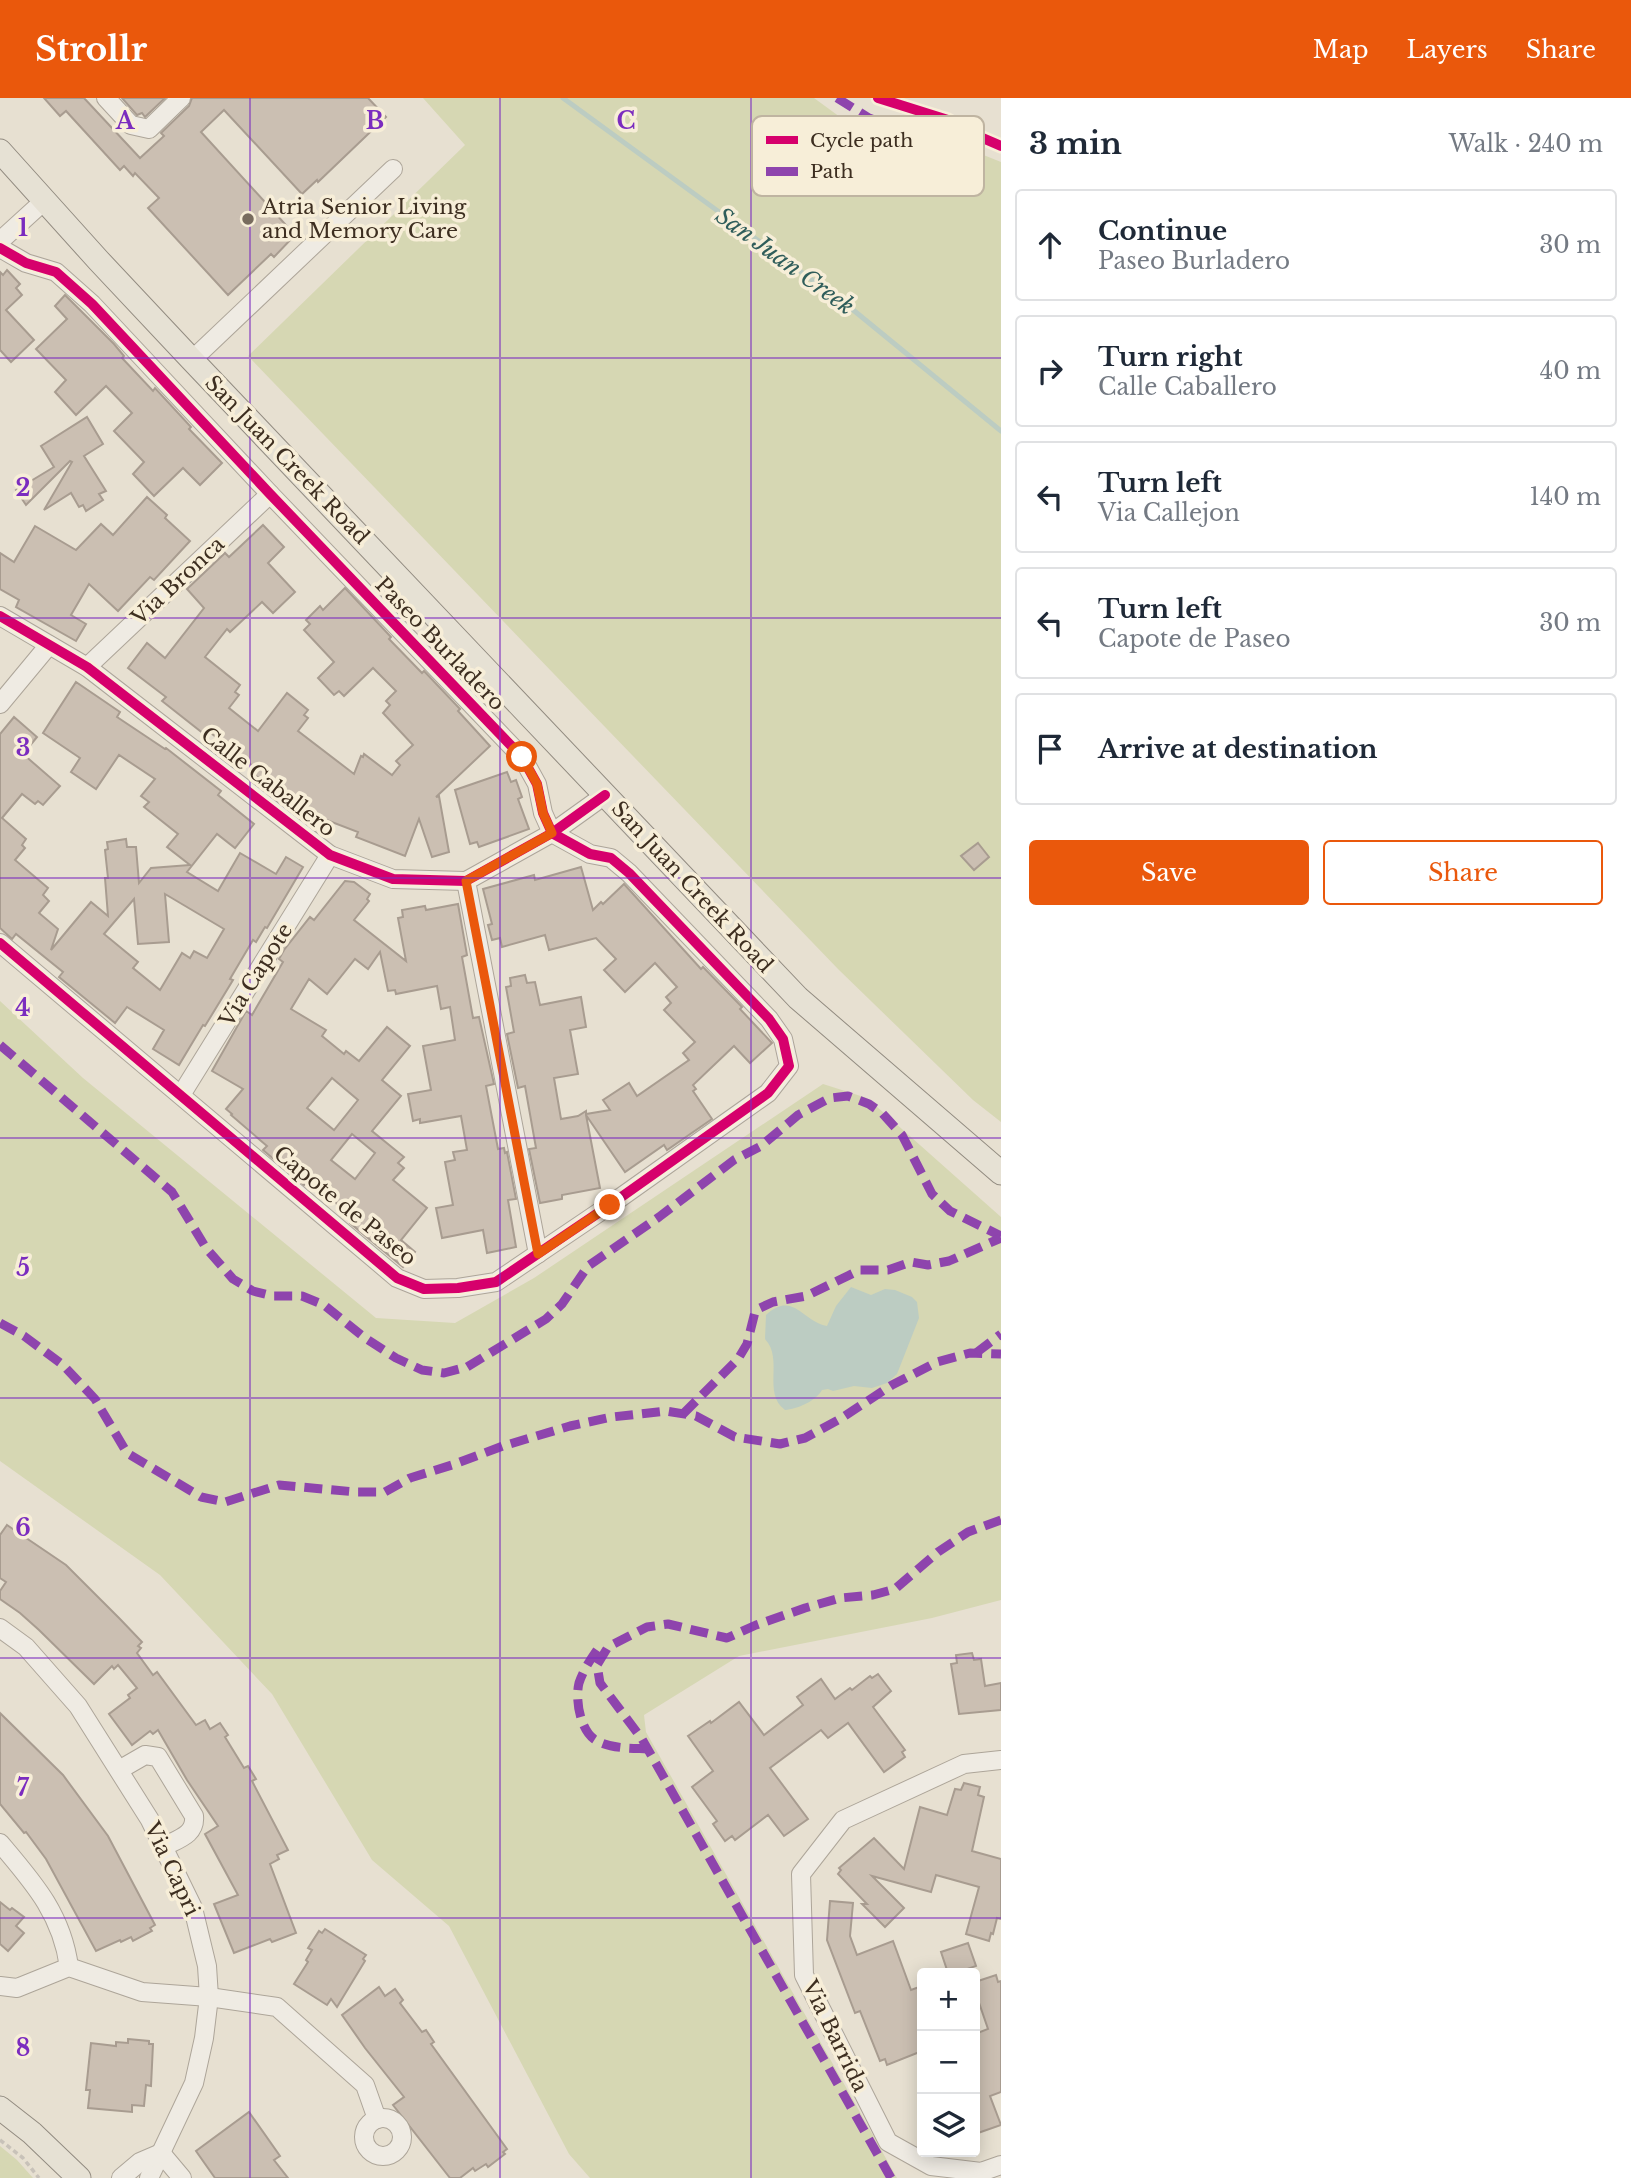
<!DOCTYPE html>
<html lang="en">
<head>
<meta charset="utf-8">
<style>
  :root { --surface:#fff; --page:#f6f6f7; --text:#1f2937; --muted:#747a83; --line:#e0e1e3; --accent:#ea580c }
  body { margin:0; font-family:"Libre Baskerville",serif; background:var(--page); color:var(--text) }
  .controls { position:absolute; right:21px; bottom:21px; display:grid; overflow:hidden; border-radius:7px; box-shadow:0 4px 18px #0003 }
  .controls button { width:63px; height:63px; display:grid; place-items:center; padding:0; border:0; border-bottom:2px solid var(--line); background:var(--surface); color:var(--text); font:35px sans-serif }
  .stop { position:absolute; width:21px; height:21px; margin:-16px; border:5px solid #ea580c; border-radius:50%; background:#fff }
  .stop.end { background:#ea580c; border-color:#fff; box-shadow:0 2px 7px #0008 }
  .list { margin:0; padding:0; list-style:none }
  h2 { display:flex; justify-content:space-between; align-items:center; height:91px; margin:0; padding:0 28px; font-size:30px }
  h2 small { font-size:23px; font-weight:400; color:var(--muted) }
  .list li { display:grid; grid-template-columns:46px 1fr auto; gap:21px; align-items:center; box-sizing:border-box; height:112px; margin:0 14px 14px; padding:0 14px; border:2px solid var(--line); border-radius:7px }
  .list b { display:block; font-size:26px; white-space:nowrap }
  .list p { margin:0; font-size:23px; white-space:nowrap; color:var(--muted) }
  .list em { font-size:23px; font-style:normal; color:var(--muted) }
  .actions { display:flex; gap:14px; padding:21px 28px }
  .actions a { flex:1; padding:16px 0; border:2px solid var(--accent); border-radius:7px; text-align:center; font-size:24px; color:var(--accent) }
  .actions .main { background:var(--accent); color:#fff }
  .icon { flex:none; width:38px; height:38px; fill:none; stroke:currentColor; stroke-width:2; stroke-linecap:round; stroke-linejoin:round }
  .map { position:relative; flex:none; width:1001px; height:2080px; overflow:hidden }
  header { display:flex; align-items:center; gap:42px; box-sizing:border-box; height:98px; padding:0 35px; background:var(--accent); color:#fff }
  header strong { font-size:33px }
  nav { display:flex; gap:38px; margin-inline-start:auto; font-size:24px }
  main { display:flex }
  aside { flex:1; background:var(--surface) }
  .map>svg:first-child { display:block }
</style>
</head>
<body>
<header>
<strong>Strollr</strong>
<nav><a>Map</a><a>Layers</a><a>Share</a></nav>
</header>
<main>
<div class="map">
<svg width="1001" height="2080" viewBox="0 0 1001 2080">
  <rect width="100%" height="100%" fill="#e7e0d1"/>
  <g fill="#d6d7b3">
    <polygon points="423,0 814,0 840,19 981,56 1001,64 1001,1024 973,1002 838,871 248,258 465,47"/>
    <polygon points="0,903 83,980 376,1220 455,1225 534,1180 823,986 867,1000 1001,1119 1001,1502 932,1520 739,1558 644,1617 646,1634 897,2080 590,2080 569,2056 449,1828 372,1762 272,1596 160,1477 0,1363"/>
    <polygon points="0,2048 17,2062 33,2080 0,2080"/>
  </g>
  <path fill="#bcccc2" d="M851,1189L871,1197L885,1191L895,1192L912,1199L917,1204L919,1220L897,1276L887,1285L872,1290L854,1288L833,1293L828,1291L822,1292C816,1303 797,1311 785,1312C762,1295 784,1261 765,1241L766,1217C793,1192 803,1224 827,1228L836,1208Z"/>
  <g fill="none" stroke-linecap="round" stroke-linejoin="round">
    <polyline stroke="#bcccc2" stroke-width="5" points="563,0 852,211 1001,333"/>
  </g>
  <g fill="#cbbfb2" stroke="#a89c90" stroke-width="2" fill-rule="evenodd">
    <polygon points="44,0 84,0 140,60 164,38 161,35 189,8 192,0 368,0 386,19 318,84 317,82 302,96 224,12 201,34 295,137 274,159 271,156 228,197 148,110 159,100 135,75 133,78 124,68 120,72 66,13 60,18"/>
    <polygon points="122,0 165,0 145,19 142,15 137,17"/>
    <polygon points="7,172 20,186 16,190 22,197 6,212 34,242 11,264 0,252 0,174 3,177"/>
    <polygon points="65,197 114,246 124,258 122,260 153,293 155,290 191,329 189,331 222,365 200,387 183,370 154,398 133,376 144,364 114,333 132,315 106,288 76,317 55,294 66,282 36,251 67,221 55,208"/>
    <polygon points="87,319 103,346 84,358 106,393 99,396 103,402 86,413 83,407 79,409 71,395 44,412 72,364 70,363 26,407 16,392 54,369 41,348"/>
    <polygon points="147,399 167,417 165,420 190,443 154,482 150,479 118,513 89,486 71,517 86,526 76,543 16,509 19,502 0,491 0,455 14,464 35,428 76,452 101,426 113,437"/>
    <polygon points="263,427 284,449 268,465 295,494 273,515 262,504 230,534 227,531 205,559 240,587 235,594 239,597 229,610 258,633 287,595 308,612 304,617 308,620 298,633 354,676 361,658 363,659 364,656 392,677 400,667 396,663 413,647 383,615 390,607 386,603 396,593 373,570 344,598 339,593 334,597 318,580 334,564 304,532 310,526 306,522 320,508 323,512 345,490 391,539 389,541 422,575 424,573 460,611 458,613 490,648 436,699 439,698 449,754 432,759 419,721 405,758 356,739 358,734 298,711 255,677 258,672 207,632 204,636 162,603 166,599 128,570 147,545 165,560 204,510 187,491 225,455 229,459"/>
    <path d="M76,584L120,614L117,619L165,651L166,650L221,693L218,697L254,726L235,750L217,736L187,774L218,793L240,755L276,776L286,759L303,769L267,830L265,829L256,844L253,842L230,881L233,882L205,928L203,927L179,967L153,951L164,932L127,909L115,925L59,879L63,874L16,836L12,841L0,830V636L14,619L37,639L23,656L60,688L43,707L38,703L35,706L22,696L2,720L26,741L22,747L25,750L15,762L48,790L43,797L49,803L39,815L58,831L51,852L91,804L108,818L105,780H108L105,752L108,751L107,744L126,741L127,749H136L139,785L151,770L190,767L167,749L178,736L144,709L149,704L141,698L155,681L119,657L96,691L71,674L80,660L43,635ZM165,796L224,831L207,860L194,853L190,860L182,855L160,892L133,870L138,864L104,836L134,801L138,846L169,844Z"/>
    <polygon points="507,674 511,684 516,682 522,699 518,701 529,731 479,749 477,744 470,746 455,692"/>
    <polygon points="978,745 989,759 974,772 961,758"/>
    <polygon points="581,769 593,812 601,804 603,806 624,786 701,871 703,869 742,909 740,911 772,945 750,965 734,948 693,987 696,991 693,993 712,1021 667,1052 664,1047 625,1074 586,1017 600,1090 562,1097 562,1101 540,1105 529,1051 536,1050 525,988 518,990 507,936 514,934 506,889 511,888 510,880 525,877 527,885 535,884 540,907 581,899 586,929 570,932 578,976 554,980 561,1021 578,1018 586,1013 586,1016 610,1012 603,1002 629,985 637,998 689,962 683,955 695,944 664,912 671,905 666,899 677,889 655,865 625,894 604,872 616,861 596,840 549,852 545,837 502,849 500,840 492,842 488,827 492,826 483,791 534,777 535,782"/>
    <path d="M345,783L354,784L370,796L367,801L369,803L354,822L406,863L398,820L403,819L402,812L425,808L426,812L458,806L467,857L462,859L473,920L479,919L494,986L486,988L498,1051L504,1050L505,1055L507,1054L516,1101L508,1102L516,1149L487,1155L483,1132L442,1140L436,1110L453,1107L445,1064L455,1062L453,1054L467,1052L461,1018L420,1025V1021L413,1023L408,996L431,992L423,948L455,942L450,909L441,911L437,888L396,896L395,892L388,893L380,854L368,871L355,861L327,896L309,881L291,911L326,932L322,938L344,956L346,953L359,963L387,929L410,948L382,982L401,998L372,1033L404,1059L398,1065L404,1070L393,1082L427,1110L401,1142L415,1154L403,1169L350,1125L354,1120L308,1082L304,1087L263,1052L267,1048L231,1017L232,1016L226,1011L243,991L212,973L246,913L252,917L283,864L279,861L284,852L310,819L314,822ZM332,980L358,1002L334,1032L307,1010ZM352,1036L375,1055L355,1081L331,1062Z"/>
    <polygon points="7,1427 66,1467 120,1521 142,1544 138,1548 141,1550 137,1555 153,1577 157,1574 196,1627 205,1622 210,1631 220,1625 228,1637 225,1639 244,1670 248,1668 256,1681 252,1683 288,1752 277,1757 279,1761 270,1766 296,1835 272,1844 270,1841 234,1855 214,1806 238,1797 205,1736 218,1728 187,1682 158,1632 153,1636 150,1633 132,1647 109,1616 130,1600 128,1597 137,1590 118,1567 114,1571 112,1568 94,1586 39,1532 20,1515 0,1501 0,1493 6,1484 0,1480 0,1437"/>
    <polygon points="972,1555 974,1562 981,1561 985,1588 1001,1585 1001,1612 959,1616 951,1566 957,1565 956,1557"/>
    <polygon points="878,1576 891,1593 873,1609 905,1652 902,1654 905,1659 884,1674 848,1625 828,1640 821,1632 770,1670 808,1721 784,1738 768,1717 735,1742 732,1738 725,1743 713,1726 717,1723 692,1689 713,1673 688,1638 710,1623 711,1625 739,1604 764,1637 803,1607 797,1599 821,1581 835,1601 850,1590 852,1592 870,1578 872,1580"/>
    <polygon points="0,1615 63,1677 108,1738 155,1827 150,1830 152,1833 133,1843 131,1839 121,1844 120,1842 96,1853 46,1761 26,1734 24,1735 0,1706"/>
    <polygon points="964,1685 980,1689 978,1697 984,1699 972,1753 1001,1761 1001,1821 997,1820 993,1836 991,1835 989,1843 966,1836 979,1789 936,1777 931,1794 872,1778 904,1810 885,1829 862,1806 867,1806 838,1776 841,1772 839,1770 874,1740 904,1771 920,1709 947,1717 955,1691 961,1692"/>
    <polygon points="830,1803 853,1805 850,1838 857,1857 893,1843 911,1892 922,1888 922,1953 887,1967 885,1961 880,1963 860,1913 855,1915 827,1842"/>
    <polygon points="0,1804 10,1812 12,1810 24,1819 16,1828 24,1835 8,1853 0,1846"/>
    <polygon points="325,1831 366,1857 363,1861 365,1863 337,1909 331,1901 327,1907 294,1886 308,1864 306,1862 312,1852 308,1850 319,1833 322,1835"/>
    <polygon points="968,1845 976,1868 956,1875 948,1875 941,1854"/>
    <polygon points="996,1877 998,1884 1001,1883 1001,1994 990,1998 1001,2027 975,2036 975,1936 988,1931 975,1893 975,1884"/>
    <polygon points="379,1889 385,1898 395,1891 403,1902 400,1905 422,1934 426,1932 434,1944 431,1946 507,2051 503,2054 505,2056 488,2069 486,2066 475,2073 473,2070 460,2080 450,2080 393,2007 404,1999 365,1950 342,1917"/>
    <polygon points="128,1941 149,1943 149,1946 153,1946 151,1988 146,1987 144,2008 132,2007 132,2014 88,2010 90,1992 86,1992 91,1945 116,1948 116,1944 128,1945"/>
    <polygon points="249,2014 280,2058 274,2062 288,2080 215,2080 196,2053"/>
  </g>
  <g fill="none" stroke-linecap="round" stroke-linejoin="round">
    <g stroke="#ada599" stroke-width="20">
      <g id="minor">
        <polyline points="106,0 131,27 149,31 181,0"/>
        <polyline points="0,143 44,103"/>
        <polyline points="0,150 26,165 56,174 92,206 270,396 522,659 537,686 543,715 552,735 590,756 611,760 629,775 769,921 783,941 789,968 768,995 610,1107 496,1184 458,1190 424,1191 397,1180 0,845"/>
        <polyline points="192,262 393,71"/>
        <polyline points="0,518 87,569 330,757 393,781 466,783 552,735 605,697"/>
        <polyline points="87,569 270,396"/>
        <polyline points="0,606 49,547"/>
        <polyline points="466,783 538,1156"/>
        <polyline points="181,997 330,757"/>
        <polyline points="0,1530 26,1549 78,1608 150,1722 193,1810 207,1868 209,1899 204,1940 194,1985 149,2080"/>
        <polyline points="1001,1662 964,1666 843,1722 801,1776 804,1877 888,2044 931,2068 981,2074 1001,2067"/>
        <path d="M119,1672L145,1657L158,1659L194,1718C196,1737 178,1741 163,1749"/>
        <path d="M0,1745C33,1784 62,1816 69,1869"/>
        <polyline points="0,1888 17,1890 69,1869 142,1894 209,1899 277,1909 365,1987 377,2021"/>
        <circle cx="383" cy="2039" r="19"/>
        <polyline points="161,2055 182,2080"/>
        <polyline points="121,2080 140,2064 161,2055"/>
      </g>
    </g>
    <g stroke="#928b80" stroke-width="25">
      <g id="major">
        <polyline points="0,53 99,163 192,262 798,900 1001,1075"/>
        <polyline points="0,2010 32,2035 79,2080"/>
      </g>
    </g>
    <polyline stroke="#c8c2b9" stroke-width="3.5" stroke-dasharray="5 3.5" stroke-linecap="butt" points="0,2042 23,2060 39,2080"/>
    <use href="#minor" stroke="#efebe3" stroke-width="18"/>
    <use href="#major" stroke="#e6e1d4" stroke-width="23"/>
    <g stroke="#8e44ad" stroke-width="9" stroke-dasharray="18 9" stroke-linecap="butt">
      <polyline points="837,0 869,20 931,43 950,41 981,48"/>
      <polyline points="0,947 172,1094 206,1150 233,1181 253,1193 273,1198 302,1198 324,1207 365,1240 396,1260 422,1272 444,1275 467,1269 546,1221 562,1206 588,1168 659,1119 734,1062 761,1048 798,1017 830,1000 848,998 869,1006 882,1015 902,1037 932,1096 950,1113 1001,1138"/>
      <polyline points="0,1225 24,1238 63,1267 95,1301 127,1355 201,1399 225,1404 279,1387 356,1394 385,1394 410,1380 452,1367 503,1348 570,1328 612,1319 666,1313 696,1318 735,1339 780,1346 805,1340 840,1321 892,1287 937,1264 970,1255 1001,1256"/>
      <polyline points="976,1255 1001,1236"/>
      <polyline points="683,1316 738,1261 747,1246 755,1214 760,1210 773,1204 806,1198 860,1172 888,1172 911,1164 928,1167 949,1163 1001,1140"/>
      <path d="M597,1552C590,1562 583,1573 579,1585C575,1601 580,1631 594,1641C609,1651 631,1650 648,1651"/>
      <polyline points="891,2080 642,1641 600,1585 597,1567 608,1549 647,1529 668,1526 727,1540 756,1527 805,1510 840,1500 873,1497 895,1491 938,1454 968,1434 1001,1422"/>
    </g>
    <g stroke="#f7eed8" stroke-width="15">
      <g id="cycleway">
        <polyline points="878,0 948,22 971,35 1001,48"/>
        <polyline points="0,150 26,165 56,174 92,206 270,396 522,659 537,686 543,715 552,735 590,756 611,760 629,775 769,921 783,941 789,968 768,995 610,1107 496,1184 458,1190 424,1191 397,1180 0,845"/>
        <polyline points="0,518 87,569 330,757 393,781 466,783 552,735 605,697"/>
      </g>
    </g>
    <use href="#cycleway" stroke="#d6006c" stroke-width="10"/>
  </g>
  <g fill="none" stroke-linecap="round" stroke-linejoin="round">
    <polyline stroke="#ea580c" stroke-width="9" points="522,659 537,686 543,715 552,735 466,783 538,1156 610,1107"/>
  </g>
  <path fill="none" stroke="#7b2cbf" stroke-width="2" stroke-opacity="0.55" d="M250,0V2080M500,0V2080M751,0V2080M0,260H1001M0,520H1001M0,780H1001M0,1040H1001M0,1300H1001M0,1560H1001M0,1820H1001"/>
  <circle fill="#786c5e" stroke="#f7eed8" stroke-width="2.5" cx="248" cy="121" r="7"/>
  <g text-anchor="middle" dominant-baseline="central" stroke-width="7" stroke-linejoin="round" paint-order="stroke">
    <g font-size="21" fill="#3d2e20" stroke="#f7eed8" text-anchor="start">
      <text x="262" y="109">Atria Senior Living<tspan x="262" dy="24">and Memory Care</tspan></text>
    </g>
    <g font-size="21" fill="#3d2e20" stroke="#f7eed8">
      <text transform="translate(287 362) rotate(46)">San Juan Creek Road</text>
      <text transform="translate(178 483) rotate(-43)">Via Bronca</text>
      <text transform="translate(440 546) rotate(46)">Paseo Burladero</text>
      <text transform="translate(268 684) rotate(38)">Calle Caballero</text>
      <text transform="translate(692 789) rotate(47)">San Juan Creek Road</text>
      <text transform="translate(256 877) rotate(-58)">Via Capote</text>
      <text transform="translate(345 1108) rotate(39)">Capote de Paseo</text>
      <text transform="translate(172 1771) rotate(65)">Via Capri</text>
      <text transform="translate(835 1938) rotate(64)">Via Barrida</text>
    </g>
    <g font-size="23" font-style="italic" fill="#2f5d5a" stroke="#f7eed8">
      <text transform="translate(785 163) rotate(36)">San Juan Creek</text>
    </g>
  </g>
  <rect x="752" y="18" width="232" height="80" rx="10" fill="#f7eed8" stroke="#bfb4a1" stroke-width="2"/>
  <rect x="766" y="38" width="32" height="8" fill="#d6006c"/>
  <rect x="766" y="69" width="32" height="9" fill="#8e44ad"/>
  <g font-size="19" fill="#3d2e20">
    <text x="810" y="49">Cycle path</text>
    <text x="810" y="80">Path</text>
  </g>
  <g font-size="23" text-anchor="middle" font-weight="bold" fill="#7b2cbf" stroke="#f7eed8" stroke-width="7" stroke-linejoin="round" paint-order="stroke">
    <text x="125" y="31">A</text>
    <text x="375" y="31">B</text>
    <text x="626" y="31">C</text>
    <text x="23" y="138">1</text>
    <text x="23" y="398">2</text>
    <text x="23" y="658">3</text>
    <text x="23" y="918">4</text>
    <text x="23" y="1178">5</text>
    <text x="23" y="1438">6</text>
    <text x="23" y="1698">7</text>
    <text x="23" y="1958">8</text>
  </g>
</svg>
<div class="controls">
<button>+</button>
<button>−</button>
<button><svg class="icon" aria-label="layers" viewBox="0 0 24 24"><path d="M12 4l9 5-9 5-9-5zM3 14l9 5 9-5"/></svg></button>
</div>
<div class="stop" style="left:522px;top:659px"></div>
<div class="stop end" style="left:610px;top:1107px"></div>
</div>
<aside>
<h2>3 min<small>Walk · 240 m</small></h2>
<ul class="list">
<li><svg class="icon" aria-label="ahead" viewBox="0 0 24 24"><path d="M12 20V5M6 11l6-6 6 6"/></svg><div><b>Continue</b><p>Paseo Burladero</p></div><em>30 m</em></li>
<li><svg class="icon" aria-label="right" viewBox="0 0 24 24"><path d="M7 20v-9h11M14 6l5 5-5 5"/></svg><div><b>Turn right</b><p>Calle Caballero</p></div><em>40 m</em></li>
<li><svg class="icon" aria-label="left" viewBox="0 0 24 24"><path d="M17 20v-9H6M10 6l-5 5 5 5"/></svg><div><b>Turn left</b><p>Via Callejon</p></div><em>140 m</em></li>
<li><svg class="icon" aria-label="left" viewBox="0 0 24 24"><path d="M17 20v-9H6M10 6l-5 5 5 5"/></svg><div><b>Turn left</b><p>Capote de Paseo</p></div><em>30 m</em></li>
<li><svg class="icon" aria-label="arrive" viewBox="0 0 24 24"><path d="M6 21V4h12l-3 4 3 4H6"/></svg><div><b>Arrive at destination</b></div></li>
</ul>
<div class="actions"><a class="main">Save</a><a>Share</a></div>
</aside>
</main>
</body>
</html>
